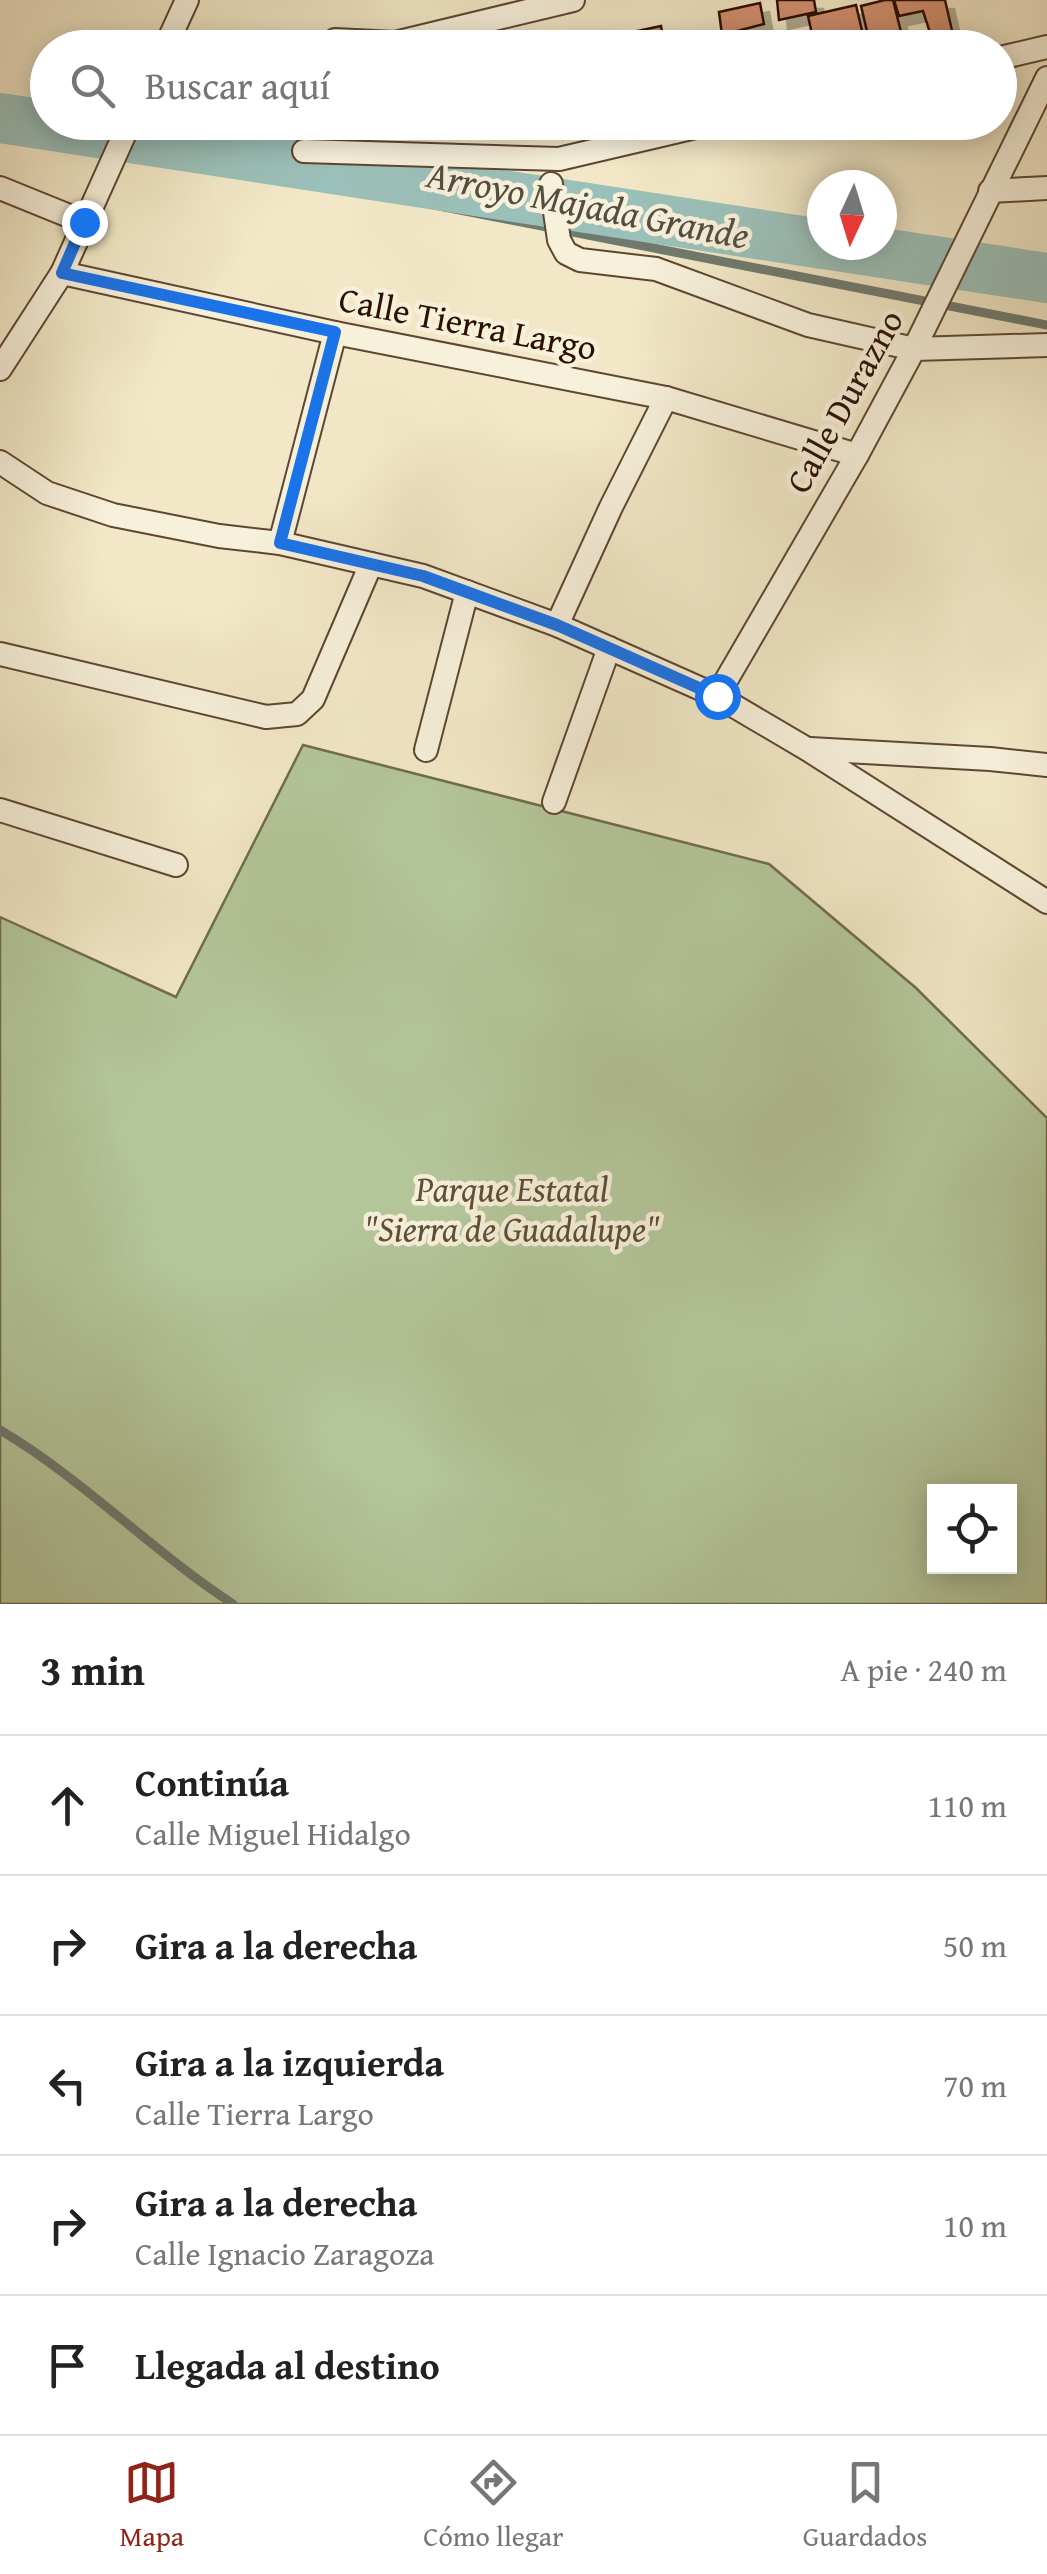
<!DOCTYPE html>
<html lang="es">
<head>
<meta charset="utf-8">
<style>
  :root { --surface:#fff; --page:#f6f6f6; --text:#222; --muted:#767676; --line:#e0e0e0; --accent:#8f2418 }
  body { margin:0; font-family:"Gentium Book Plus",serif; background:var(--page); color:var(--text) }
  .controls { position:absolute; right:30px; bottom:30px; display:grid; overflow:hidden; border-radius:0px; box-shadow:0 5px 25px #0003 }
  .controls button { width:90px; height:90px; display:grid; place-items:center; padding:0; border:0; border-bottom:2px solid var(--line); background:var(--surface); color:var(--text); font:50px sans-serif }
  .compass { position:absolute; left:807px; top:170px; width:90px; height:90px; border-radius:50%; background:var(--surface); box-shadow:0 5px 25px #0003; rotate:184deg }
  .stop { position:absolute; width:30px; height:30px; margin:-22px; border:8px solid #1a73e8; border-radius:50%; background:#fff }
  .stop.end { background:#1a73e8; border-color:#fff; box-shadow:0 2px 10px #0008 }
  .list { margin:0; padding:0; list-style:none }
  h2 { display:flex; justify-content:space-between; align-items:center; height:130px; margin:0; padding:0 40px; font-size:42px }
  h2 small { font-size:32px; font-weight:400; color:var(--muted) }
  .list li { display:grid; grid-template-columns:65px 1fr auto; gap:30px; align-items:center; box-sizing:border-box; height:140px; padding:0 40px; border-top:2px solid var(--line) }
  .list b { display:block; font-size:38px; white-space:nowrap }
  .list p { margin:0; font-size:32px; white-space:nowrap; color:var(--muted) }
  .list em { font-size:32px; font-style:normal; color:var(--muted) }
  .icon { flex:none; width:55px; height:55px; fill:none; stroke:currentColor; stroke-width:2; stroke-linecap:round; stroke-linejoin:round }
  .map { position:relative; flex:none; width:1047px; height:1604px; overflow:hidden }
  .search { position:absolute; background:var(--surface); box-shadow:0 5px 25px #0003; left:30px; right:30px; top:30px; height:110px; display:flex; align-items:center; gap:25px; box-sizing:border-box; padding:0 35px; border-radius:55px; color:var(--muted); font-size:38px }
  .sheet { height:830px; background:var(--surface) }
  nav { display:flex; justify-content:space-around; align-items:center; box-sizing:border-box; height:140px; border-top:2px solid var(--line); background:var(--surface); font-size:28px; color:var(--muted) }
  nav a { display:grid; justify-items:center; gap:5px }
  nav .on { color:var(--accent) }
  .map>svg:first-child { display:block }
</style>
</head>
<body>
<div class="map">
<svg width="1047" height="1604" viewBox="0 0 1047 1604">
  <defs>
    <filter id="shadow"><feDropShadow dx="9" dy="9" stdDeviation="0" flood-color="#0004"/></filter>
  </defs>
  <rect width="100%" height="100%" fill="#f2e8c7"/>
  <filter id="stains"><feTurbulence type="fractalNoise" baseFrequency=".002" numOctaves="4"/><feColorMatrix values="0 0 0 0 .2 0 0 0 0 .09 0 0 0 0 .02 0 0 0 .5 -.17"/></filter>
  <radialGradient id="worn" r=".72"><stop offset=".6" stop-color="#630" stop-opacity="0"/><stop offset="1" stop-color="#630" stop-opacity=".3"/></radialGradient>
  <path fill="#b4c79b" stroke="#706c4e" stroke-width="2.5" fill-rule="evenodd" d="M303,745L769,864L916,988L1047,1118V1604H0V917L176,997ZM934,1491H1010V1566H934Z"/>
  <g fill="none" stroke-linecap="round" stroke-linejoin="round">
    <g stroke="#6f7a6f" stroke-width="9">
      <polyline points="0,120 1047,325"/>
      <path d="M0,1430C83,1479 152,1551 233,1604"/>
    </g>
    <g stroke="#9bc0b9" stroke-width="50">
      <polyline points="0,118 822,244"/>
      <polyline points="830,245 1047,278"/>
    </g>
  </g>
  <g fill="#d19071" stroke="#2c1000" stroke-width="2.5" filter="url(#shadow)">
    <polygon points="777,0 814,0 816,12 779,20"/>
    <polygon points="885,0 893,0 905,48 871,48 861,6"/>
    <polygon points="894,0 945,0 956,48 935,48 923,11 899,16"/>
    <polygon points="760,3 764,24 722,35 719,12"/>
    <polygon points="856,5 866,48 815,48 808,16"/>
    <polygon points="661,26 665,48 625,48 623,34"/>
    <polygon points="471,32 473,48 432,48 431,39"/>
  </g>
  <g fill="none" stroke-linecap="round" stroke-linejoin="round">
    <g stroke="#5e4632" stroke-width="26">
      <g id="street">
        <polyline points="335,40 395,43 573,0"/>
        <polyline points="165,48 187,0"/>
        <polyline points="1000,58 1047,47"/>
        <polyline points="304,151 559,159 717,122"/>
        <polyline points="551,184 559,240 566,253 580,260 656,269 808,325 914,349 1047,345"/>
        <polyline points="0,188 84,222"/>
        <polyline points="990,191 1047,188"/>
        <polyline points="62,273 335,333 666,398 857,455"/>
        <polyline points="0,369 62,273 130,122"/>
        <polyline points="0,462 47,493 113,515 219,536 280,543 423,576 557,625 717,696 807,749 1047,902"/>
        <polyline points="280,543 335,333"/>
        <polyline points="557,625 611,507 666,398"/>
        <polyline points="0,654 266,717 297,714 313,699 371,564"/>
        <polyline points="717,696 857,455 914,349 1047,78"/>
        <polyline points="810,749 990,759 1047,765"/>
        <polyline points="426,750 467,592"/>
        <polyline points="554,802 609,648"/>
        <polyline points="0,810 176,865"/>
      </g>
    </g>
    <use href="#street" stroke="#f7f0db" stroke-width="22"/>
  </g>
  <g fill="none" stroke-linecap="round" stroke-linejoin="round">
    <polyline stroke="#1a73e8" stroke-width="12" points="84,222 62,273 335,332 280,543 423,576 557,625 717,696"/>
  </g>
  <g text-anchor="middle" dominant-baseline="central" stroke-width="9" stroke-linejoin="round" paint-order="stroke">
    <g font-size="35" fill="#2c1000" stroke="#f7f0db">
      <text transform="translate(468 323) rotate(11)">Calle Tierra Largo</text>
      <text transform="translate(844 401) rotate(-61)">Calle Durazno</text>
    </g>
    <g font-size="35" font-style="italic" fill="#5c5036" stroke="#f7f0db">
      <text x="512" y="1188">Parque Estatal<tspan x="512" dy="40">"Sierra de Guadalupe"</tspan></text>
    </g>
    <g font-size="38" font-style="italic" fill="#534e41" stroke="#f7f0db">
      <text transform="translate(588 204) rotate(11)">Arroyo Majada Grande</text>
    </g>
  </g>
  <rect width="100%" height="100%" filter="url(#stains)"/>
  <rect width="100%" height="100%" fill="url(#worn)"/>
</svg>
<div class="controls">
<button><svg class="icon" aria-label="locate" viewBox="0 0 24 24"><circle cx="12" cy="12" r="6"/><path d="M12 2v4M12 18v4M2 12h4M18 12h4"/></svg></button>
</div>
<svg class="compass" viewBox="-18 -18 36 36"><path d="M0-13l5 13h-10z" fill="#e53935"/><path d="M0 13l5-13h-10z" fill="#767676"/></svg>
<div class="stop" style="left:717px;top:696px"></div>
<div class="stop end" style="left:84px;top:222px"></div>
<div class="search"><svg class="icon" aria-label="search" viewBox="0 0 24 24"><circle cx="10" cy="10" r="6"/><path d="M15 15l6 6"/></svg>Buscar aquí</div>
</div>
<section class="sheet">
<h2>3 min<small>A pie · 240 m</small></h2>
<ul class="list">
<li><svg class="icon" aria-label="ahead" viewBox="0 0 24 24"><path d="M12 20V5M6 11l6-6 6 6"/></svg><div><b>Continúa</b><p>Calle Miguel Hidalgo</p></div><em>110 m</em></li>
<li><svg class="icon" aria-label="right" viewBox="0 0 24 24"><path d="M7 20v-9h11M14 6l5 5-5 5"/></svg><div><b>Gira a la derecha</b></div><em>50 m</em></li>
<li><svg class="icon" aria-label="left" viewBox="0 0 24 24"><path d="M17 20v-9H6M10 6l-5 5 5 5"/></svg><div><b>Gira a la izquierda</b><p>Calle Tierra Largo</p></div><em>70 m</em></li>
<li><svg class="icon" aria-label="right" viewBox="0 0 24 24"><path d="M7 20v-9h11M14 6l5 5-5 5"/></svg><div><b>Gira a la derecha</b><p>Calle Ignacio Zaragoza</p></div><em>10 m</em></li>
<li><svg class="icon" aria-label="arrive" viewBox="0 0 24 24"><path d="M6 21V4h12l-3 4 3 4H6"/></svg><div><b>Llegada al destino</b></div></li>
</ul>
</section>
<nav>
<a class="on"><svg class="icon" aria-label="map" viewBox="0 0 24 24"><path d="M3 6l6-2 6 2 6-2v14l-6 2-6-2-6 2zM9 4v14M15 6v14"/></svg>Mapa</a>
<a><svg class="icon" aria-label="directions" viewBox="0 0 24 24"><path d="M12 3l9 9-9 9-9-9zM9 14v-3h6M13 9l2 2-2 2"/></svg>Cómo llegar</a>
<a><svg class="icon" aria-label="saved" viewBox="0 0 24 24"><path d="M7 4h10v16l-5-4-5 4z"/></svg>Guardados</a>
</nav>
</body>
</html>
